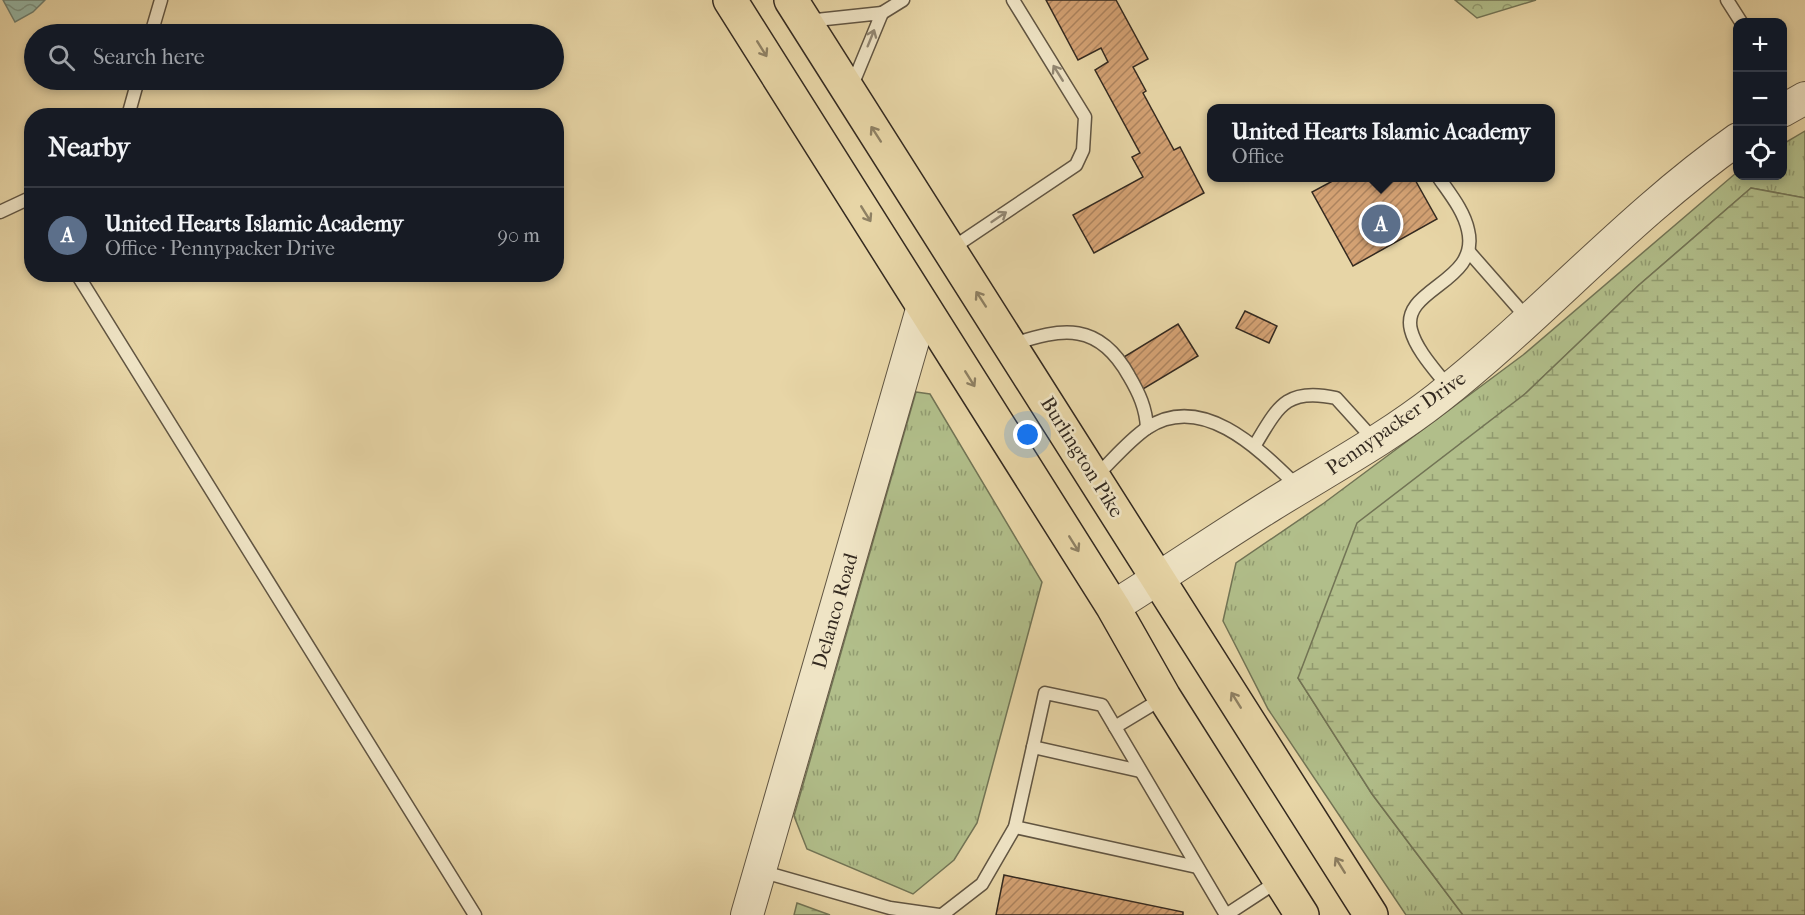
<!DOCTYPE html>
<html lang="en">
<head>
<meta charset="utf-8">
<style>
  :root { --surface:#171b24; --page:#242831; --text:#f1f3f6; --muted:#9ea1a6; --line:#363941; --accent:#d93025 }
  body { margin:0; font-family:"IM FELL French Canon",serif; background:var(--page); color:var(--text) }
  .controls { position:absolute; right:18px; top:18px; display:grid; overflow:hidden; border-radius:12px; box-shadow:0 3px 9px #0003 }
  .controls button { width:54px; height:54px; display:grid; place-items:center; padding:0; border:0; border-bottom:2px solid var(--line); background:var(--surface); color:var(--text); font:30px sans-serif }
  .you { position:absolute; left:1028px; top:435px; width:21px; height:21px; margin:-15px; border:4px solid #fff; border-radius:50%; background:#1a73e8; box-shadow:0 0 0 9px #1a73e833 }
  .badge { display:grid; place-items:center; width:39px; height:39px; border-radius:50%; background:var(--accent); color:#fff; font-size:20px; font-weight:700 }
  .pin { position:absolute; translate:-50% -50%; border:3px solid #fff; box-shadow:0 2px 6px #0006 }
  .popup { position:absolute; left:1207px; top:104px; width:348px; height:78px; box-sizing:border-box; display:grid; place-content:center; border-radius:12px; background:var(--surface); filter:drop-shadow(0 2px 4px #0005); font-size:20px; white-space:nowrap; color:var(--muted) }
  .popup b { font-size:22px; color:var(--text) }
  .popup::after { content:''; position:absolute; left:50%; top:100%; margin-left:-12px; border:12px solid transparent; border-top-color:var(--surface) }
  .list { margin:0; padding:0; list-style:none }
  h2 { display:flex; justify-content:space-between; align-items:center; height:78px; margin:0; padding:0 24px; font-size:26px }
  h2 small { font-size:20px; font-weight:400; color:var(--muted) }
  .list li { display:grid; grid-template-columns:39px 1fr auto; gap:18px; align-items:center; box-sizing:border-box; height:96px; padding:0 24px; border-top:2px solid var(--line) }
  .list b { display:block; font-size:22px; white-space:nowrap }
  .list p { margin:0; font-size:20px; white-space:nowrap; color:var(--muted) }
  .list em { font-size:20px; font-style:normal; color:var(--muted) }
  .icon { flex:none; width:33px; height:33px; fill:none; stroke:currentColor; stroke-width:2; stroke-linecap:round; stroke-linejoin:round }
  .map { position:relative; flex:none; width:1805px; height:915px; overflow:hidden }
  .search { position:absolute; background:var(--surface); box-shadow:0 3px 9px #0003; left:24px; top:24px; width:540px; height:66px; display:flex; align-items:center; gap:15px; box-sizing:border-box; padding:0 21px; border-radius:33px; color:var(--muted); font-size:22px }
  .panel { position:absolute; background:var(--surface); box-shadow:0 3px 9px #0003; left:24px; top:108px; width:540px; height:174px; border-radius:24px }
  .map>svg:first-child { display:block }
</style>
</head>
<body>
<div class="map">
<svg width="1805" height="915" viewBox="0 0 1805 915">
  <defs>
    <pattern id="grass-tufts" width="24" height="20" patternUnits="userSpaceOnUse" patternTransform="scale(1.5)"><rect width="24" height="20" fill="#b1be8a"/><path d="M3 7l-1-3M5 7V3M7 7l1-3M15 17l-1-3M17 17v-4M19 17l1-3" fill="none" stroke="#919b70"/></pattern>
    <pattern id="forest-crowns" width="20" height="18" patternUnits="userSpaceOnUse" patternTransform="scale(1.5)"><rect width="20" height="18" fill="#b1be8a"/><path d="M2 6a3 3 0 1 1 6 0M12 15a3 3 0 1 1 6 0" fill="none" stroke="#919b70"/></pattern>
    <pattern id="wetland-marsh" width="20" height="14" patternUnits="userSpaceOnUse" patternTransform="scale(1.5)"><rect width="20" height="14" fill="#b1be8a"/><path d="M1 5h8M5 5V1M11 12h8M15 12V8" fill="none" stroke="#919b70"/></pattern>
    <pattern id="water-waves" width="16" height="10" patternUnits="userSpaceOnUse" patternTransform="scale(1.5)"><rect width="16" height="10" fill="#97b9a8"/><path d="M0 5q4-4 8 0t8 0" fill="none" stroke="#7c9788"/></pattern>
    <pattern id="building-hatch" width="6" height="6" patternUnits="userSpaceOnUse" patternTransform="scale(1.5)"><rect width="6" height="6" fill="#d3a173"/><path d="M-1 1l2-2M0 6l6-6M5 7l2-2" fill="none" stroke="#ac835e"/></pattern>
  </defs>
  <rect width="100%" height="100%" fill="#e7d5a6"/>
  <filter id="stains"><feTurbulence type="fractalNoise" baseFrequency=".00333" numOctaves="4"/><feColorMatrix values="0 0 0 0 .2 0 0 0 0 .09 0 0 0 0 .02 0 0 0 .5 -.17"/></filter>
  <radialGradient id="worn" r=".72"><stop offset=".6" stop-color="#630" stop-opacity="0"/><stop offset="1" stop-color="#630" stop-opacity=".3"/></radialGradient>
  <g fill="url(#grass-tufts)" stroke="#727455" stroke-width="1.5">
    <polygon points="1805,131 1805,198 1751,188 1639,285 1526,393 1298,678 1372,794 1463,915 1406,915 1268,709 1223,621 1236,563 1324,503 1523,355 1736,173 1738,176 1782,176 1783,144"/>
    <polygon points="916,392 930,394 1042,582 977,823 954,860 913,894 807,849 794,816"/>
  </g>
  <polygon fill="url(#forest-crowns)" stroke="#727455" stroke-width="1.5" points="1455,0 1536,0 1477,18"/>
  <g fill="url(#wetland-marsh)" stroke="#727455" stroke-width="1.5">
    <polygon points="1751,188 1805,198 1805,915 1463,915 1372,794 1298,678 1357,523 1526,393 1639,285"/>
    <polygon points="797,903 830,915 794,915"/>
  </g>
  <polygon fill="url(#water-waves)" stroke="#6f8072" stroke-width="1.5" points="3,0 45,0 33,12 15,22"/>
  <g fill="url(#building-hatch)" stroke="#342a20" stroke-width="1.5">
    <polygon points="1046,0 1116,0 1148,59 1133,67 1146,91 1143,93 1174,150 1180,147 1204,193 1094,253 1073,215 1143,177 1132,157 1140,153 1095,70 1108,62 1101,48 1078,60"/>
    <polygon points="1338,178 1414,178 1437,219 1353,266 1312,192"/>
    <polygon points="1245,311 1277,326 1269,343 1236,328"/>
    <polygon points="1178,324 1198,356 1138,392 1119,360"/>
    <polygon points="1004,875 1183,912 1183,915 996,915"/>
  </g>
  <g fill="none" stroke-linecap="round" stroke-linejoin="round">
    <g stroke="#615542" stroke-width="15">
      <g id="service">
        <polyline points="1727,0 1741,22"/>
        <polyline points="882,13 903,0"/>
        <polyline points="807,21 882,13 851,88"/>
        <polyline points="151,34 161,0"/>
        <polyline points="128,116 138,80"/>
        <path d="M1439,178C1450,194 1464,211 1468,230C1481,283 1400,288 1411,330C1416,350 1436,371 1449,388"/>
        <polyline points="0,212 32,197"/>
        <polyline points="951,249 1076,165 1083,150 1085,117 1013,0"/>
        <polyline points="1470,253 1528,319"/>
        <polyline points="77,274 475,915"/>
        <path d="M1011,345C1063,327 1099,322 1129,376C1139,393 1146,408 1147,428"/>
        <path d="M1255,445C1278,407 1286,387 1336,398L1375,441"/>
        <path d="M1096,476C1112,461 1128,441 1147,428C1203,391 1261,451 1298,487"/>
        <polyline points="1115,727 1163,698"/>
        <polyline points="1033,747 1045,693 1102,705 1226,915"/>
        <polyline points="1015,827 1197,867"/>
        <polyline points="760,871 890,908 939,915"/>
        <polyline points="942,915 982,884 1015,827 1033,747 1140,771"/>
        <polyline points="1226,915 1278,881"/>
      </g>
    </g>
    <g stroke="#615542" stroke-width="34">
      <g id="tertiary">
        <polyline points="1782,111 1805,98"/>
        <path d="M1113,607C1166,574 1217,539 1270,506C1326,471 1386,439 1438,398C1542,316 1629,216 1738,139"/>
        <polyline points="747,915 923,306"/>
      </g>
    </g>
    <g stroke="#342a20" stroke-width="36">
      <g id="trunk">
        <polyline points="730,0 1113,607 1164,697 1302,915"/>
        <polyline points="791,0 1371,915"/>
      </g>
    </g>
    <use href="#service" stroke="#efe4c5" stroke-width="12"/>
    <use href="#tertiary" stroke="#efe4c5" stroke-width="32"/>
    <use href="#trunk" stroke="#e7d5a6" stroke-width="33"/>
  </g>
  <defs><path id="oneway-shaft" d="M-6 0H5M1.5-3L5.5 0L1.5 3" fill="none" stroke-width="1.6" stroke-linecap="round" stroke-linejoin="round" transform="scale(1.5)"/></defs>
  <g stroke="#928772">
    <use href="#oneway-shaft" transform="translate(871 38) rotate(-68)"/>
    <use href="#oneway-shaft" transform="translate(1058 73) rotate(-122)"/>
    <use href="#oneway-shaft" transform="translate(999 217) rotate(-34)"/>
  </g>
  <g stroke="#8e8063">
    <use href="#oneway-shaft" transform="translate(762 49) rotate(58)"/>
    <use href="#oneway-shaft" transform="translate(876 134) rotate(-123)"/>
    <use href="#oneway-shaft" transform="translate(866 214) rotate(58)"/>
    <use href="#oneway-shaft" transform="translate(981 299) rotate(-123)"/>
    <use href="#oneway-shaft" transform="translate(970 379) rotate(58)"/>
    <use href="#oneway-shaft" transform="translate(1074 544) rotate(58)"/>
    <use href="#oneway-shaft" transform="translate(1236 700) rotate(-122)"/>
    <use href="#oneway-shaft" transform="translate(1340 865) rotate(-122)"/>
  </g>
  <g text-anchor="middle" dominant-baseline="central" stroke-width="5" stroke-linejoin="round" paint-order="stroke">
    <g font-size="20" fill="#342a20" stroke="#efe4c5">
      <text transform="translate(1396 423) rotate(-35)">Pennypacker Drive</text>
      <text transform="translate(1082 457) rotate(58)">Burlington Pike</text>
      <text transform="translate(835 611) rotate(-74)">Delanco Road</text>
    </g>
  </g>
  <rect width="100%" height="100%" filter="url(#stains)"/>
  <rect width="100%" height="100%" fill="url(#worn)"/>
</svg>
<div class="controls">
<button>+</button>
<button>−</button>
<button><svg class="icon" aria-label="locate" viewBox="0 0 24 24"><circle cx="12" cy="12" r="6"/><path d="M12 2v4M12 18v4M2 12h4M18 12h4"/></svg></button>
</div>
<div class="you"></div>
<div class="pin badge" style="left:1381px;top:224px;background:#5c6f8a">A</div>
<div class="popup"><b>United Hearts Islamic Academy</b>Office</div>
<div class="search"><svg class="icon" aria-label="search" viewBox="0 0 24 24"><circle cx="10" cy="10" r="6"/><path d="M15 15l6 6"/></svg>Search here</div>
<section class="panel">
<h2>Nearby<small></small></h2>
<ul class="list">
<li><span class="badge" style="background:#5c6f8a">A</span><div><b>United Hearts Islamic Academy</b><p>Office · Pennypacker Drive</p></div><em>90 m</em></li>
</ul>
</section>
</div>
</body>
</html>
